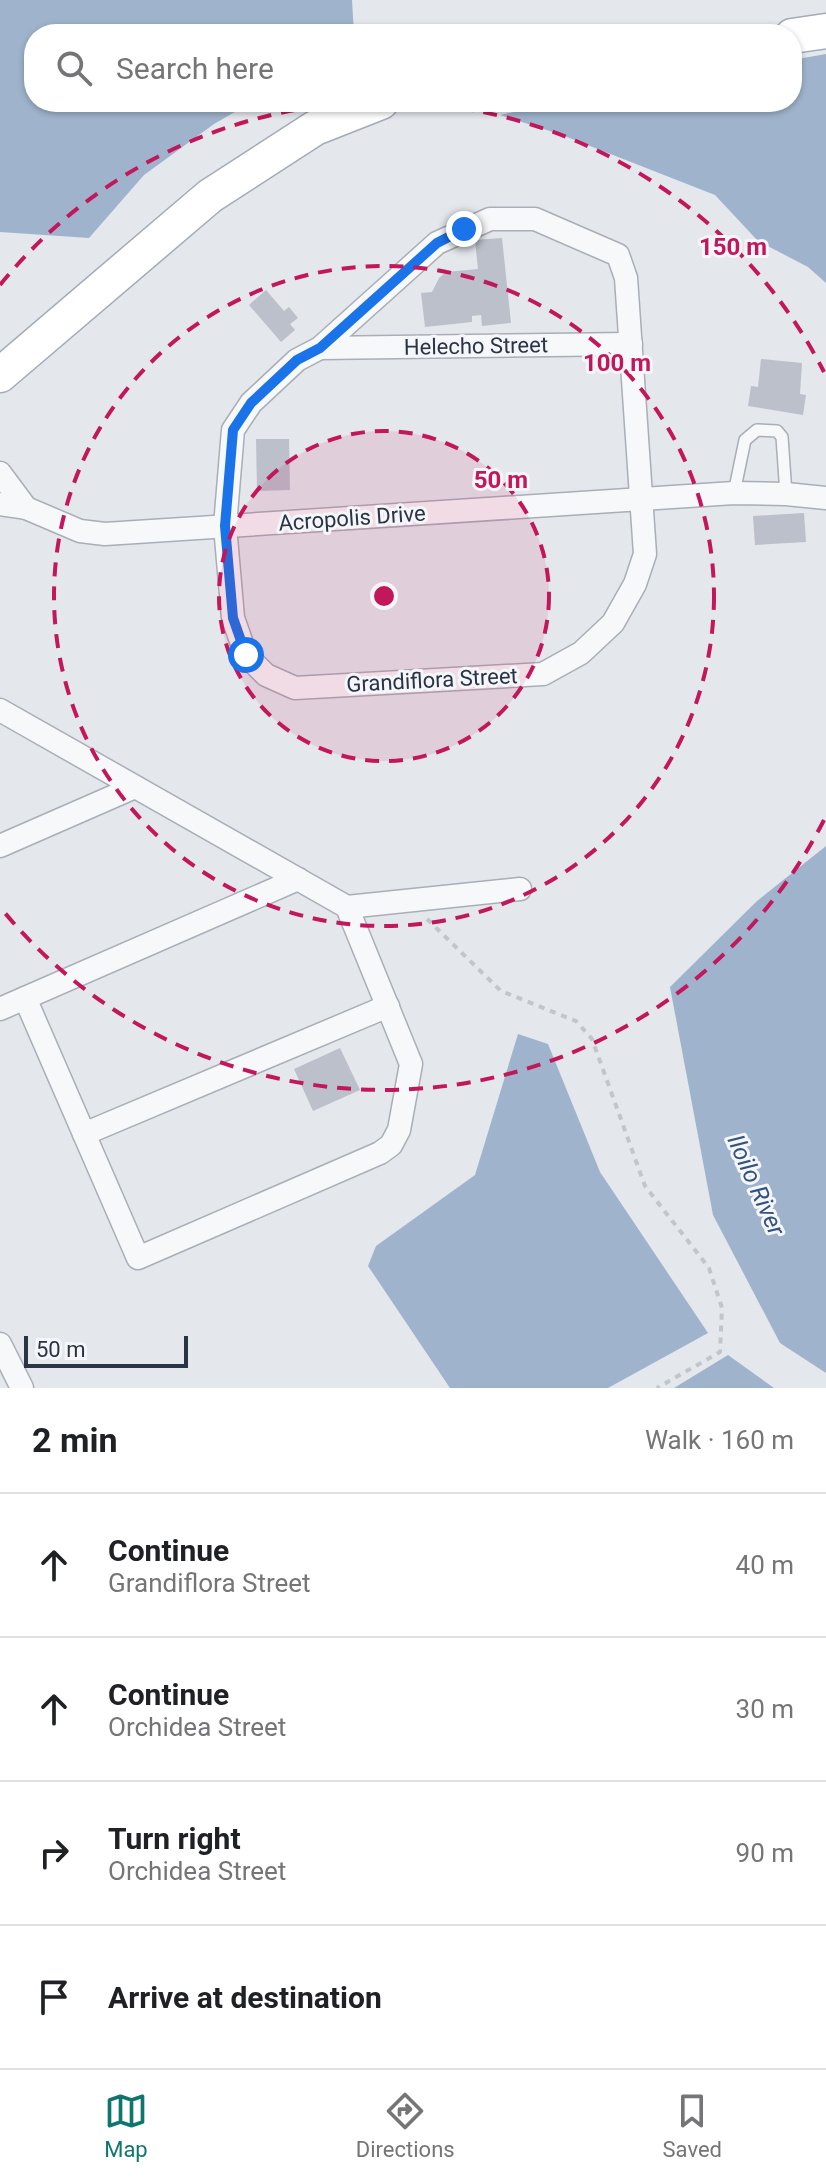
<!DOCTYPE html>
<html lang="en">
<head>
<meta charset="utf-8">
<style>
  :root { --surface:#fff; --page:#f2f2f2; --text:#202124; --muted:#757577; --line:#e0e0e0; --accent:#0f766e }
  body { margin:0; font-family:Roboto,sans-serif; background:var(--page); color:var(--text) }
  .scale { position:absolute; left:24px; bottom:20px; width:164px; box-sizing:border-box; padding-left:8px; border:4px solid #2b3445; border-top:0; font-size:22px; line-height:28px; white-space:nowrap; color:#2b3445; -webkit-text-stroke:6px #f4f6f9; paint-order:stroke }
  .stop { position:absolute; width:24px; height:24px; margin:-18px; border:6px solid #1a73e8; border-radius:50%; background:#fff }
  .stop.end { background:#1a73e8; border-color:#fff; box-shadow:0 2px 8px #0008 }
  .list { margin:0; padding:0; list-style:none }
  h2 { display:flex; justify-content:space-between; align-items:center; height:104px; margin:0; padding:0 32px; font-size:34px }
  h2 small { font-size:26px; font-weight:400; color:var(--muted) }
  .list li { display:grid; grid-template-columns:52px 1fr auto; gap:24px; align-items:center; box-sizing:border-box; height:144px; padding:0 32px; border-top:2px solid var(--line) }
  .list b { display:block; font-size:30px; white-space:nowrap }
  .list p { margin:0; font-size:26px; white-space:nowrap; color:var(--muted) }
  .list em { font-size:26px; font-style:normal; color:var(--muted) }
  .icon { flex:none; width:44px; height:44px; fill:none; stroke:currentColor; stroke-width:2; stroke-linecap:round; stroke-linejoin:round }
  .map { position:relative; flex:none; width:826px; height:1388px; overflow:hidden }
  .search { position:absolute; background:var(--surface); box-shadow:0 2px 6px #0004; left:24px; right:24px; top:24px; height:88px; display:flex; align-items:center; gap:20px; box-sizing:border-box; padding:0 28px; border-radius:32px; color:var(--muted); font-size:30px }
  .sheet { height:680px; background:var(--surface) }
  nav { display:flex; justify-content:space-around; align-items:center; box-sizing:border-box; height:112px; border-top:2px solid var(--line); background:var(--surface); font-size:22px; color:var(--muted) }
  nav a { display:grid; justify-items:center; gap:4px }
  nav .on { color:var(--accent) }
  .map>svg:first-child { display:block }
</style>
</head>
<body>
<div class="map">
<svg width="826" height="1388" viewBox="0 0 826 1388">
  <rect width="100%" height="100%" fill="#e4e7ec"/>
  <g fill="#9fb4cc">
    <polygon points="0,0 352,0 354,34 34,34 34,102 252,102 214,124 144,175 89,238 0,232"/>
    <polygon points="826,54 826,283 808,267 758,241 715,195 562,135 500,115 560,102 792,102 792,60"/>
    <polygon points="826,846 826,1373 780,1343 713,1215 670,987 757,901"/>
    <polygon points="518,1034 548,1044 600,1172 708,1333 608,1388 450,1388 368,1266 376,1246 475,1175"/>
    <polygon points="728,1355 774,1388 674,1388"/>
  </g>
  <g fill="#bbc0ca">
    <polygon points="502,238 511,323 482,326 481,315 472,316 472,322 425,327 421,293 432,292 439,278 446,272 478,269 475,240"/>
    <polygon points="266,290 284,311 289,307 298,318 290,324 295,330 281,342 249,305"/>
    <polygon points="761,359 802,363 800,394 806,395 803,415 748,406 751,386 758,387"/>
    <polygon points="256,439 289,439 290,490 257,491"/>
    <polygon points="804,513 806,542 755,545 753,516"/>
    <polygon points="340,1048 360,1090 313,1111 294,1069"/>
  </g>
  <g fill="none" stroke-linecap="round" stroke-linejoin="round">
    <g stroke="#a9aeb7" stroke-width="14">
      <polyline id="service" points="734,493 745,440 757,430 777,431 782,437 786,494"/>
    </g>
    <g stroke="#a9aeb7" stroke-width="25">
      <g id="minor">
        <polygon points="490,219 535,219 618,255 626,278 645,554 635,584 613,623 581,653 543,674 295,688 266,675 246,655 233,618 225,526 233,430 251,403 297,360 320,348 437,243"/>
        <polyline points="320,348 631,344"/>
        <polyline points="0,473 26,508"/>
        <polyline points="0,504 26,508 80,531 105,534 734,493 786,494 826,498"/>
        <polyline points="0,710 347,907 520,889"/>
        <polyline points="0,846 135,787"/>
        <polyline points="25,998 138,1258 380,1153 391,1145 399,1130 411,1064 347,907"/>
        <polyline points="0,1009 298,879"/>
        <polyline points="84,1134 388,1006"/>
        <polyline points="0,1344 22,1388"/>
      </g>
    </g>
    <g stroke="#a3abb8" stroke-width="37">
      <g id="primary">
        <polyline points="792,36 826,31"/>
        <polyline points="0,375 210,196 315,128 381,102"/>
      </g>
    </g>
    <polyline stroke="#c2c5cb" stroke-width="4" stroke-dasharray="6 6" stroke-linecap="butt" points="427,919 501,991 576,1021 592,1039 645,1186 709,1268 722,1308 720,1352 657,1388"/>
    <use href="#service" stroke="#f7f8fa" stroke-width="11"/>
    <use href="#minor" stroke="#f7f8fa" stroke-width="22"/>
    <use href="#primary" stroke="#fff" stroke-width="34"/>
  </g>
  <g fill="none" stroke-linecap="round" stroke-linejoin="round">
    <polyline stroke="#1a73e8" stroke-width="10" points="246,655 233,618 225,526 233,430 251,403 297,360 320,348 437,243 464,229"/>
  </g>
  <circle cx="384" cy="596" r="165" fill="#c2185b" fill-opacity=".12"/>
  <g fill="none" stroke="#c2185b" stroke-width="4" stroke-dasharray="14 10">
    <circle cx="384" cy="596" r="165"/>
    <circle cx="384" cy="596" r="330"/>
    <path d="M824 820A494 494 0 0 1 0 907M0 285A494 494 0 0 1 380 102M388 102A494 494 0 0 1 824 372"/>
  </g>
  <g text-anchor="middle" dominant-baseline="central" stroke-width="6" stroke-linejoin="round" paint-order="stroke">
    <g font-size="22" fill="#2b3445" stroke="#f4f6f9">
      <text transform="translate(476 346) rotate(-1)">Helecho Street</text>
      <text transform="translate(352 518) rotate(-4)">Acropolis Drive</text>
      <text transform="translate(432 680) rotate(-3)">Grandiflora Street</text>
    </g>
    <g font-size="24" font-style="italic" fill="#34527a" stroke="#f4f6f9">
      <text transform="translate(756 1185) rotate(66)">Iloilo River</text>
    </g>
  </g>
  <circle cx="384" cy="596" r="12" fill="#c2185b" stroke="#f4f6f9" stroke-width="4"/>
  <g font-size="24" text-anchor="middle" font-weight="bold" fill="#c2185b" stroke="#f4f6f9" stroke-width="6" stroke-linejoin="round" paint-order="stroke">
    <text x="733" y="255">150 m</text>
    <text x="617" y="371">100 m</text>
    <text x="501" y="488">50 m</text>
  </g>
</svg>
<div class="scale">50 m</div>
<div class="stop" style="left:246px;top:655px"></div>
<div class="stop end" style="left:464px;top:229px"></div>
<div class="search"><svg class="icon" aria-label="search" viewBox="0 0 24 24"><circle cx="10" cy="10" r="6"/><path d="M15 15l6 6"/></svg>Search here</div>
</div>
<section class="sheet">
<h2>2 min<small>Walk · 160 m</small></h2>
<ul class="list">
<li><svg class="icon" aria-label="ahead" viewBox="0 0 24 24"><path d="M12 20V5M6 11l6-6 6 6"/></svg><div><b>Continue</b><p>Grandiflora Street</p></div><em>40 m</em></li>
<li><svg class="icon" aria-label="ahead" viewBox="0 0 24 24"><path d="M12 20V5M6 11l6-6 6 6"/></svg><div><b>Continue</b><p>Orchidea Street</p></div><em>30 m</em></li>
<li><svg class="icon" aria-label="right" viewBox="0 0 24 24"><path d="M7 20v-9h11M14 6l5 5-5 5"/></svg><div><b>Turn right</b><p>Orchidea Street</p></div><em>90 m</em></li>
<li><svg class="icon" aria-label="arrive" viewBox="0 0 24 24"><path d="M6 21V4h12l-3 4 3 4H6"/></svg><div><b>Arrive at destination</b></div></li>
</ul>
</section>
<nav>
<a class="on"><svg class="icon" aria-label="map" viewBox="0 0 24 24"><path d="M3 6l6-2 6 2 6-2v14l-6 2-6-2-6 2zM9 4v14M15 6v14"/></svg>Map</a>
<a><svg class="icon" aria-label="directions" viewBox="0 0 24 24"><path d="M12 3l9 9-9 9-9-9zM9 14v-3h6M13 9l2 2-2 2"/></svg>Directions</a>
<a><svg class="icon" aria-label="saved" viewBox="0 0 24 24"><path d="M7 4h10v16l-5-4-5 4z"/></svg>Saved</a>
</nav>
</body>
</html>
